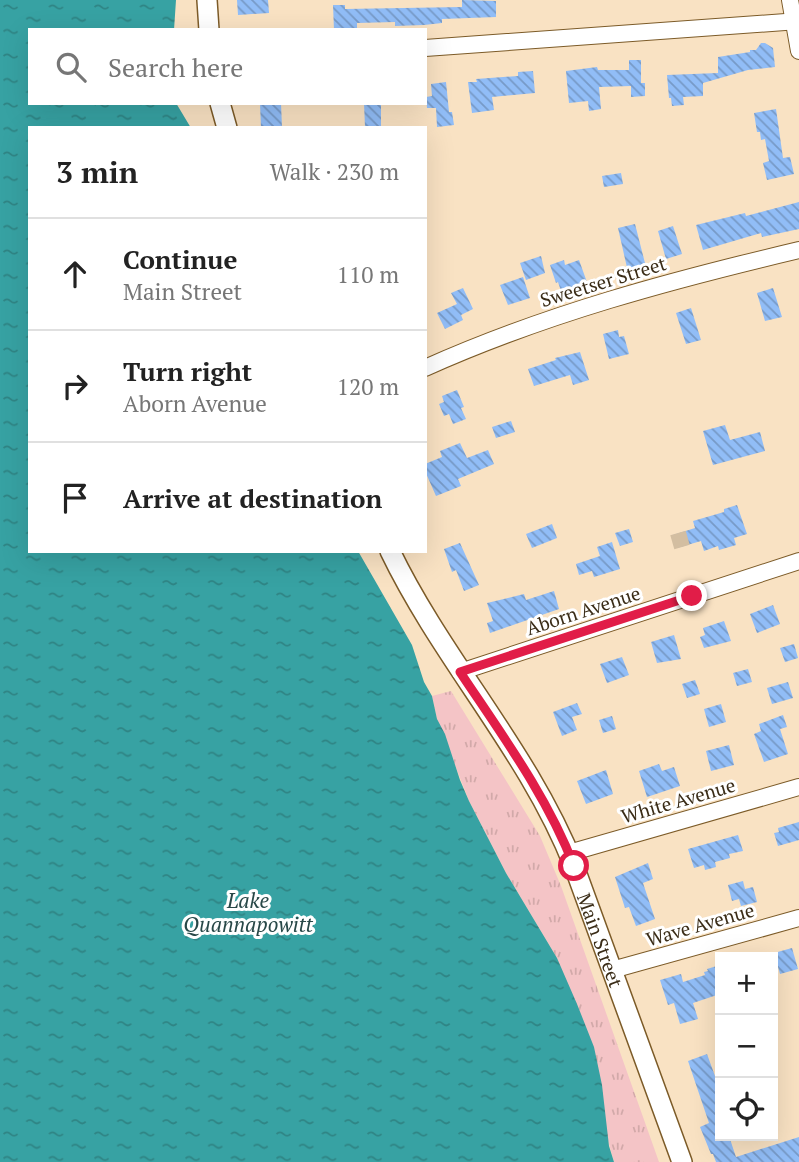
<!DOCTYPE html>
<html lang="en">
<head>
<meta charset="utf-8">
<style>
  :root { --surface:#fff; --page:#f2f2f2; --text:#222; --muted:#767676; --line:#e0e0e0 }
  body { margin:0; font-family:"PT Serif",serif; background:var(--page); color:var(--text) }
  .controls { position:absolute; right:21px; bottom:21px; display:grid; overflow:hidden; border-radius:0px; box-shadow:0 7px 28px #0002 }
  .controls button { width:63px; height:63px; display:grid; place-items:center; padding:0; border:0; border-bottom:2px solid var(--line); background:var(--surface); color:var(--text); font:35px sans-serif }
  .stop { position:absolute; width:21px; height:21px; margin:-16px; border:5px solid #e11d48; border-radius:50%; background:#fff }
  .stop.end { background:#e11d48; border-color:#fff; box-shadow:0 2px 7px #0008 }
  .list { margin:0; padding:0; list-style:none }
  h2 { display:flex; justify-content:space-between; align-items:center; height:91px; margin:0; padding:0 28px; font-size:30px }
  h2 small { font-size:23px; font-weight:400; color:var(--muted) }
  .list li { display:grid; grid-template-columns:46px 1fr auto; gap:21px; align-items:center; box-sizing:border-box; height:112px; padding:0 28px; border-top:2px solid var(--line) }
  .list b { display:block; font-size:26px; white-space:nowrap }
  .list p { margin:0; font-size:23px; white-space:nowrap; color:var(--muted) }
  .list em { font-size:23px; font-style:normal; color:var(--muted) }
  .icon { flex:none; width:38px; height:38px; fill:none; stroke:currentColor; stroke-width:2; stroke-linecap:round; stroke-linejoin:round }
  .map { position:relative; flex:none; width:799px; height:1162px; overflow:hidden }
  .search { position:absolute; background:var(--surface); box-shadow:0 7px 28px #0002; left:28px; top:28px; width:399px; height:77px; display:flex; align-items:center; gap:18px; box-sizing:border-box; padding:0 24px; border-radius:0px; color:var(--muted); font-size:26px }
  .panel { position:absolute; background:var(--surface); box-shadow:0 7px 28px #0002; left:28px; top:126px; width:399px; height:427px; border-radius:0px }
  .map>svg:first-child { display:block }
</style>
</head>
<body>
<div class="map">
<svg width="799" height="1162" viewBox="0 0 799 1162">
  <defs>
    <pattern id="grass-tufts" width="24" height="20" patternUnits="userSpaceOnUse" patternTransform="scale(1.75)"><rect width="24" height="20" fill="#f4c4c6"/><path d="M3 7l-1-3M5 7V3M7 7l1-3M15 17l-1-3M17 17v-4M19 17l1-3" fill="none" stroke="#d2a9a9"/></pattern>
    <pattern id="water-ripples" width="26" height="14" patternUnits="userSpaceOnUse" patternTransform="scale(1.75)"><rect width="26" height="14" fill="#37a2a3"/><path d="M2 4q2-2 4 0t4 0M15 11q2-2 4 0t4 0" fill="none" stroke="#2f8484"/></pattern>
    <pattern id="building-back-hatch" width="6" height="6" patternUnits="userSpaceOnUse" patternTransform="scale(1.75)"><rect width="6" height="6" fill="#91bdf7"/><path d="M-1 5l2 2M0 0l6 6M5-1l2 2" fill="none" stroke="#779ac7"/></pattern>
  </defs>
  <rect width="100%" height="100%" fill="#f9e2c3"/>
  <polygon fill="url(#grass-tufts)" points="451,691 540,836 561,886 659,1162 614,1162 557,958 506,873 469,801 437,719 432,696"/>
  <polygon fill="url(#water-ripples)" points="0,0 176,0 174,30 30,30 30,103 176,103 191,128 30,128 30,551 358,551 412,645 424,682 432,696 437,719 445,734 460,780 469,801 506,873 557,958 577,1004 594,1047 602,1085 609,1146 614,1162 0,1162"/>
  <g fill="url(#building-back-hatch)">
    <polygon points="237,0 268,0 269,13 238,15"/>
    <polygon points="462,0 496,1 496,17 442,19 442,23 424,25 395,26 395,22 357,23 357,29 334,30 333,5 345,5 345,9 462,7"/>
    <polygon points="761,43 765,43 773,48 775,67 748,70 703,83 703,96 683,97 684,105 672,106 671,98 669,98 667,75 718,73 718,57 750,52 750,50 756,50"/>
    <polygon points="629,60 641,60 641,83 645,83 645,96 631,97 631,86 599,87 601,109 589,111 588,101 569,103 566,71 597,67 598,70 629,70"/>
    <polygon points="533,71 535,93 492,97 494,110 472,113 468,82 477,82 476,79 518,76 518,72"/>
    <polygon points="446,82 449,112 452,112 454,125 437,127 436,108 427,108 426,97 432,96 431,84"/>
    <polygon points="260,103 281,103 282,128 261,128"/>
    <polygon points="364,103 381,103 381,126 365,127"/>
    <polygon points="776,109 783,158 790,157 794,174 767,180 763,163 769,161 765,139 761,140 760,132 757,132 754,113"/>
    <polygon points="621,173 623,184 604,187 602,176"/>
    <polygon points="799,202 799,229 762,237 761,233 703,250 696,225 745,213 746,216"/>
    <polygon points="635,224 646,267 628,272 618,228"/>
    <polygon points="673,226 682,254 666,259 658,231"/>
    <polygon points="541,256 545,273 526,280 520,263"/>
    <polygon points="564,260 565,265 579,260 588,285 562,294 558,282 556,283 550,265"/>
    <polygon points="523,277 530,298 508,305 500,285"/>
    <polygon points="463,288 473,309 461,315 463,320 445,329 437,313 457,304 451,293"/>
    <polygon points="773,288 782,317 765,321 757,293"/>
    <polygon points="691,308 701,340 686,344 676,313"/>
    <polygon points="618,330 619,337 624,336 629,354 609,359 603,334"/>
    <polygon points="580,352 589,380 573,385 570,375 534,386 528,369 556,360 555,358"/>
    <polygon points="457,390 464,407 461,408 466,419 453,424 449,414 444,416 439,404 444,402 442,396"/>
    <polygon points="511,421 515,432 496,438 492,427"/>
    <polygon points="725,425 730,440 760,432 765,451 713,465 703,431"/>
    <polygon points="460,443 467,458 488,450 494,464 458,479 461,486 436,496 425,471 425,464 442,457 440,451"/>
    <polygon points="737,505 747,534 734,538 736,545 719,550 718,546 704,551 701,541 677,548 673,535 695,528 693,521 724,512 724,509"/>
    <polygon points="552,524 557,538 532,548 526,534"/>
    <polygon points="629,529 633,542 620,546 615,533"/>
    <polygon points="612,542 620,569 594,577 592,571 579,575 576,564 600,556 597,547"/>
    <polygon points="460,543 479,585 464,591 456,570 452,572 444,549"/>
    <polygon points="554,591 559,609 490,633 487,623 493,621 487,603 524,594 526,600"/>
    <polygon points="773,605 780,624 757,633 750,614"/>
    <polygon points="724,621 731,641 704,648 700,637 705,635 703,628"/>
    <polygon points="674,635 681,659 657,663 651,642"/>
    <polygon points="794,644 798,658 785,662 780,648"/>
    <polygon points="622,657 629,675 607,683 600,664"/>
    <polygon points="748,669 752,682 737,686 733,673"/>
    <polygon points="695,680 700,694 687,698 682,684"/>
    <polygon points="788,682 793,698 772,704 767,688"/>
    <polygon points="577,703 582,714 572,717 577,730 562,736 553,712"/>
    <polygon points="721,704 726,722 709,727 704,709"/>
    <polygon points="783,715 787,727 780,729 788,754 764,762 754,734 761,731 759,724"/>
    <polygon points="612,716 616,729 603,733 599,720"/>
    <polygon points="729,745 734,765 711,771 706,751"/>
    <polygon points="659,764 662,771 674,767 680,786 647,797 639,771"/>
    <polygon points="606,770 613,794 586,804 577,781"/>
    <polygon points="799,822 799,840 778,846 774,833 779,832 778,828"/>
    <polygon points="738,835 743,851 729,854 730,858 715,862 716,867 705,870 704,865 694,868 688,849"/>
    <polygon points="648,863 653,879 643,883 655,919 636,926 629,907 625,908 615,877"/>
    <polygon points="743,881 745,889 753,887 757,902 741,906 739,899 732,901 728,885"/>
    <polygon points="792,948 798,969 780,974 774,953"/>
    <polygon points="720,965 720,994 693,1003 698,1019 680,1024 674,1003 668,1005 660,980 681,974 683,982 705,975 704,972 708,971 707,969"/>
    <polygon points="707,1054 715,1076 720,1074 720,1136 729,1136 736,1157 799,1137 799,1162 716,1162 713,1154 711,1154 700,1127 709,1123 688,1061"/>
  </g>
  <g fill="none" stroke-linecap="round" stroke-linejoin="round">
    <polyline stroke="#d3bea1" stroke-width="16" stroke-dasharray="16 8" stroke-linecap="butt" points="678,533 682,547"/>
    <g stroke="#7c5b28" stroke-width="18">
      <g id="minor">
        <polyline points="790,0 799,51"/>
        <polyline points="425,48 799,21"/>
        <path d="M425,368C545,314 672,280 799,250"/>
        <polyline points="460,672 799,561"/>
        <polyline points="569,853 799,787"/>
        <polyline points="612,970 799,918"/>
      </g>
    </g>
    <g stroke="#7c5b28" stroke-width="22">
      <g id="major">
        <polyline points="207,0 209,30"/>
        <polyline points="220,103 227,128"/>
        <path id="s1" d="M390,551C443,661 529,752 574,866L682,1162"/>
      </g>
    </g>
    <use href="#minor" stroke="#fff" stroke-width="16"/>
    <use href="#major" stroke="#fff" stroke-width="19"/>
  </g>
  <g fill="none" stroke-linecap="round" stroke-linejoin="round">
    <path stroke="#e11d48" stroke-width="9" d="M574,866C547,796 502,735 460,672L692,596"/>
  </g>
  <g text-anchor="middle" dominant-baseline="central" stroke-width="6" stroke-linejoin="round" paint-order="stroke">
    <g font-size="19" fill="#3a2c17" stroke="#fff">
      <text transform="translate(603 281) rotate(-17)">Sweetser Street</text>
      <text transform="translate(583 610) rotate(-18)">Aborn Avenue</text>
      <text transform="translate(678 800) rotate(-16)">White Avenue</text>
      <text transform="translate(700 924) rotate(-16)">Wave Avenue</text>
      <text stroke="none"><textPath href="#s1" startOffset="444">Main Street</textPath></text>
    </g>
    <g font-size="21" font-style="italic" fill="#284848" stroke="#fff">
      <text x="248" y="900">Lake<tspan x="248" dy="24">Quannapowitt</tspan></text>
    </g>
  </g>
</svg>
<div class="controls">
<button>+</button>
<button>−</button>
<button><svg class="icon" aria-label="locate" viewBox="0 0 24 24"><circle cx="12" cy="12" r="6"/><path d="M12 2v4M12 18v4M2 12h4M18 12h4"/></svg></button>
</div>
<div class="stop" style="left:574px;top:866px"></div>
<div class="stop end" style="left:692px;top:596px"></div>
<div class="search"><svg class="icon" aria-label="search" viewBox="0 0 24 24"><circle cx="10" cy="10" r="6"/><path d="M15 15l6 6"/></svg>Search here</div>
<section class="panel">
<h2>3 min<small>Walk · 230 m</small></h2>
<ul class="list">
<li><svg class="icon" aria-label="ahead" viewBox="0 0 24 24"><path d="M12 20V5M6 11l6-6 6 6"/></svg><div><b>Continue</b><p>Main Street</p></div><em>110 m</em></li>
<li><svg class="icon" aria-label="right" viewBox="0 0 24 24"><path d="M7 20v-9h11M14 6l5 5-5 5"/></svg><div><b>Turn right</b><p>Aborn Avenue</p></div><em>120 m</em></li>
<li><svg class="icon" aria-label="arrive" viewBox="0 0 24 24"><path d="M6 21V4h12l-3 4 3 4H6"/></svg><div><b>Arrive at destination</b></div></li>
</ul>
</section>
</div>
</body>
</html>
